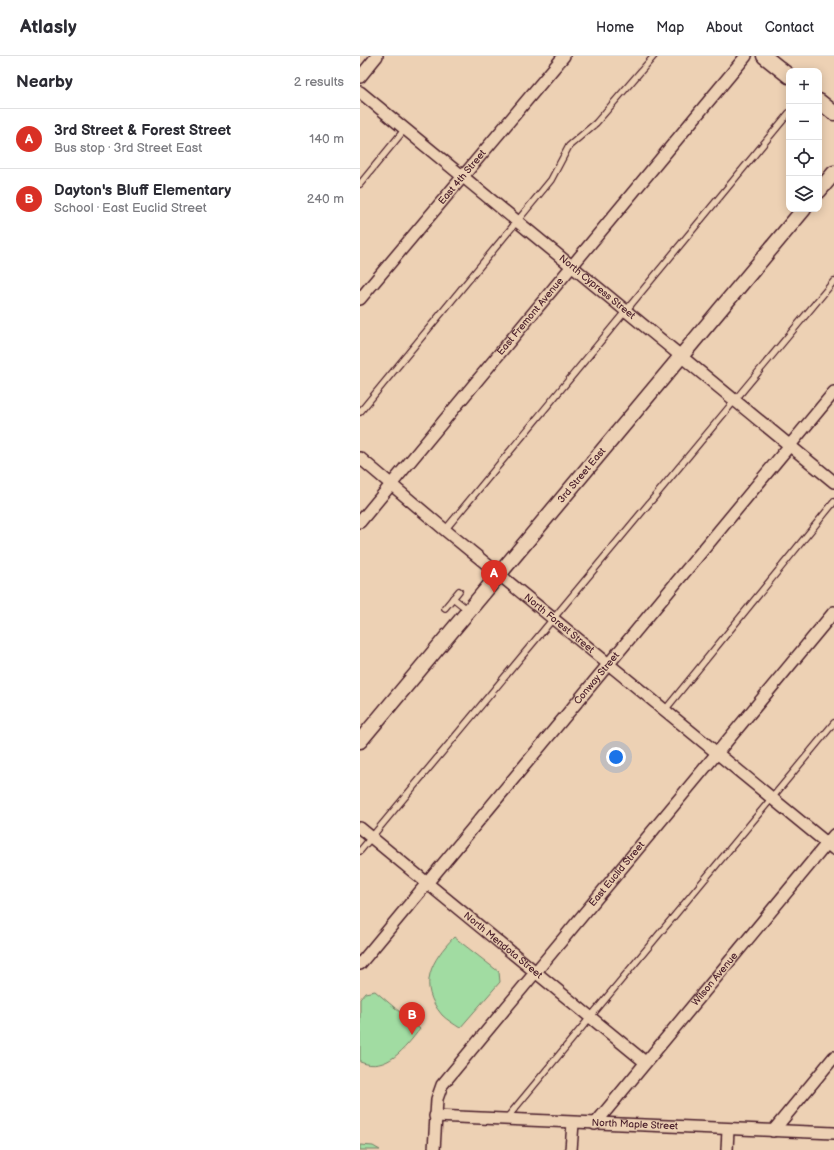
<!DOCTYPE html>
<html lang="en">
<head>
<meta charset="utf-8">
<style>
  :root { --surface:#fff; --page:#f2f2f3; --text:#2b2b33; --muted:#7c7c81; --line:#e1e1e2; --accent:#d93025 }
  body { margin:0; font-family:"Balsamiq Sans",sans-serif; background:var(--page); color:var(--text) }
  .controls { position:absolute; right:12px; top:12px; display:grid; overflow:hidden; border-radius:8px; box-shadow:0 2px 10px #0003 }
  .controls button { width:36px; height:36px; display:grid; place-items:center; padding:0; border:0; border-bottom:1px solid var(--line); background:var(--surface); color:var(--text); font:20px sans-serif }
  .you { position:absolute; left:256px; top:701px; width:14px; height:14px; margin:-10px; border:3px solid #fff; border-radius:50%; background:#1a73e8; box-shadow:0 0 0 6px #1a73e833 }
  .badge { display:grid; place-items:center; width:26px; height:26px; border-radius:50%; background:var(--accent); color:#fff; font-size:13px; font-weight:700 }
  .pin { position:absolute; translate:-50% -33px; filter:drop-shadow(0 1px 2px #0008) }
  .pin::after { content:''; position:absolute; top:21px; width:14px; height:12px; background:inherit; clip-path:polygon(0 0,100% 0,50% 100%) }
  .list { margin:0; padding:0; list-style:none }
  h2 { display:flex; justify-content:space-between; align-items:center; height:52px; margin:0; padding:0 16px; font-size:17px }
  h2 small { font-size:13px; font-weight:400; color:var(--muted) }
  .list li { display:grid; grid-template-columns:26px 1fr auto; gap:12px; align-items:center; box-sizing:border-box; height:60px; padding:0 16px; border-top:1px solid var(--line) }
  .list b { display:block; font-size:15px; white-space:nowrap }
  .list p { margin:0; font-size:13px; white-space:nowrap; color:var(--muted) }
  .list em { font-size:13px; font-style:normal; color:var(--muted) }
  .icon { flex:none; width:22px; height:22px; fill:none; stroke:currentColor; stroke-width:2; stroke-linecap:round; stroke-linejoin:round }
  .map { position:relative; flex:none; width:474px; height:1094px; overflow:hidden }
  header { display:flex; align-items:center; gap:24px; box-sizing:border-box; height:56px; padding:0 20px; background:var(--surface); border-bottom:1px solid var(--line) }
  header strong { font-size:19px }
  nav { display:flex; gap:22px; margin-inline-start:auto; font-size:14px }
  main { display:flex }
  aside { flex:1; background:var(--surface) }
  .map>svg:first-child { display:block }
</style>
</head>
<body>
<header>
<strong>Atlasly</strong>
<nav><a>Home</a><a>Map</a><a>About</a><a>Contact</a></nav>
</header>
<main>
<aside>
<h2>Nearby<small>2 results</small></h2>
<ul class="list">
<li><span class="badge">A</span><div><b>3rd Street &amp; Forest Street</b><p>Bus stop · 3rd Street East</p></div><em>140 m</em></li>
<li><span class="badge">B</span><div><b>Dayton's Bluff Elementary</b><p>School · East Euclid Street</p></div><em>240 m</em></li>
</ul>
</aside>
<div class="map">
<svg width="474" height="1094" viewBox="0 0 474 1094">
  <rect width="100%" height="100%" fill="#edd1b4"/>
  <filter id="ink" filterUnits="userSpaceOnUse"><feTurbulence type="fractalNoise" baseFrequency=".025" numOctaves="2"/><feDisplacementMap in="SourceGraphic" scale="8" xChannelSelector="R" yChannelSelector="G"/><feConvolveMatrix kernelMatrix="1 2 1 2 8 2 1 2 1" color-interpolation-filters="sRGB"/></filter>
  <g filter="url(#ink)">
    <g fill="#a1dca2" stroke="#767e66">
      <path d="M94,881L139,916L140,926L100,972C94,968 87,964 82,959C57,929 71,905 94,881Z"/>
      <path d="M15,935L60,973C45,992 27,1017 0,1006V943L5,937Z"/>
      <polygon points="0,1089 13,1090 20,1094 0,1094"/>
    </g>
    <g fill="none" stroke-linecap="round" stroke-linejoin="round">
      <g stroke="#4a1f2b" stroke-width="8">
        <g id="service">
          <polyline points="0,128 45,73"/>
          <polyline points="0,356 191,124 209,90 236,67 294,0"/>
          <polyline points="85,474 429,57"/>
          <polyline points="93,542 108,554"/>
          <polyline points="85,552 99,535"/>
          <polyline points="305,654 474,446"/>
          <polyline points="0,795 474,225"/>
          <polyline points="146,1063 474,667"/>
        </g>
      </g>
      <g stroke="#4a1f2b" stroke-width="14">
        <g id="minor">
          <polyline points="0,21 17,0"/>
          <path id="s1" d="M0,36L474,426"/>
          <path id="s2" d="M0,243L204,0"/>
          <path id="s3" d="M0,402L85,474L474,793"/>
          <path id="s4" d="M0,466L386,0"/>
          <path id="s5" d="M0,772L285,1006"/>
          <path id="s6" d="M0,908L474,336"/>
          <path id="s7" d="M75,1060L474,1077"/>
          <path id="s8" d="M235,1068L474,779"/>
          <polyline points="413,1075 474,1001"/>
          <path id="s9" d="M74,1094L77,1043L82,1029L474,556"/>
          <polyline points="211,1094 213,1067"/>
          <polyline points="367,1094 368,1074"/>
        </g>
      </g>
      <g stroke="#4a1f2b" stroke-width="17">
        <g id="tertiary">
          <polyline points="404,0 429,20"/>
          <polyline points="459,45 474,57"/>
          <polyline points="459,135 474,117"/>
          <path id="s10" d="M0,685L444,153"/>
        </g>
      </g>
      <use href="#service" stroke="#edd1b4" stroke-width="5.5"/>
      <use href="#minor" stroke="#edd1b4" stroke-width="11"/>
      <use href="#tertiary" stroke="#edd1b4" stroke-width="14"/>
    </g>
  </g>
  <g text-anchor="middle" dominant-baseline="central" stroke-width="4" stroke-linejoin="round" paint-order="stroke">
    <g font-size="10" fill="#4a1f2b" stroke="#edd1b4">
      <text stroke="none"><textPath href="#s2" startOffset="159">East 4th Street</textPath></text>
      <text stroke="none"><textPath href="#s1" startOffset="307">North Cypress Street</textPath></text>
      <text stroke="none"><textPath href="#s4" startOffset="267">East Fremont Avenue</textPath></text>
      <text stroke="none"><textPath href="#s10" startOffset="346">3rd Street East</textPath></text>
      <text stroke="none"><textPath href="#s3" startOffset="259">North Forest Street</textPath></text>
      <text stroke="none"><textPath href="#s6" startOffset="371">Conway Street</textPath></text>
      <text stroke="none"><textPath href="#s9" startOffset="340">East Euclid Street</textPath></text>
      <text stroke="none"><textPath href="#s5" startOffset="185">North Mendota Street</textPath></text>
      <text stroke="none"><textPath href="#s8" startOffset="188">Wilson Avenue</textPath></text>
      <text stroke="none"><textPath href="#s7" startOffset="200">North Maple Street</textPath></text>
    </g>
  </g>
</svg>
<div class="controls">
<button>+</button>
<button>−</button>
<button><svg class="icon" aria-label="locate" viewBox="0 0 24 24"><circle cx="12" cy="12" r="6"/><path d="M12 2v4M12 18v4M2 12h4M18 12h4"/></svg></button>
<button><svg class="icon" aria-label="layers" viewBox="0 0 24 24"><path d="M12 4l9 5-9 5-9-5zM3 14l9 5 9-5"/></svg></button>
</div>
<div class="you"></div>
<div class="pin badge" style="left:134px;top:537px">A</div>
<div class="pin badge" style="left:52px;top:979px">B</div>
</div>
</main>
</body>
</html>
